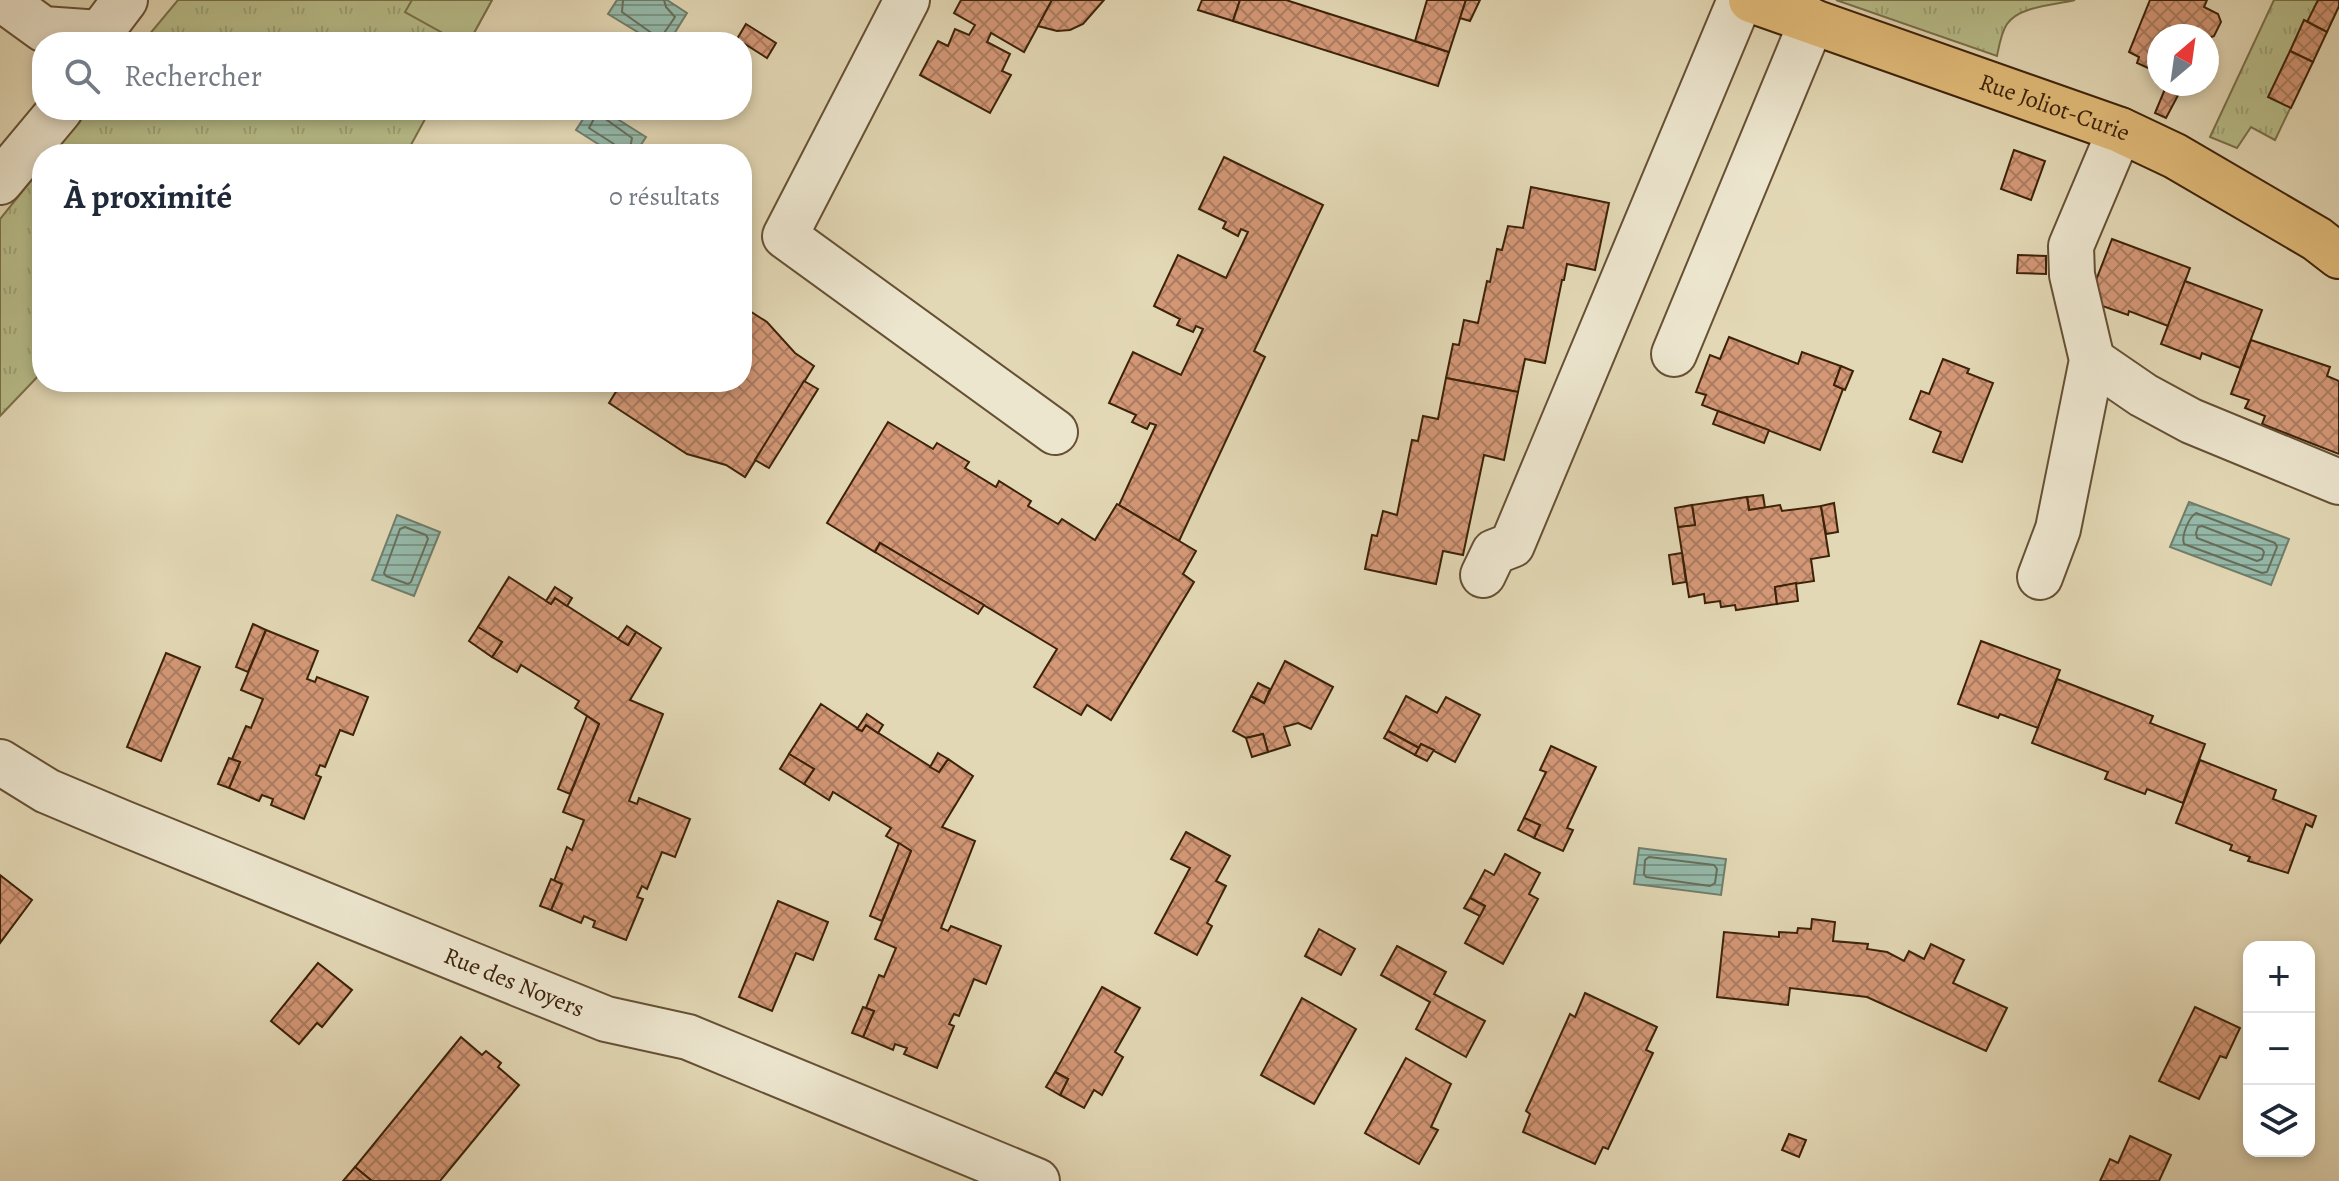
<!DOCTYPE html>
<html lang="fr">
<head>
<meta charset="utf-8">
<style>
  :root { --surface:#fff; --page:#f2f2f3; --text:#1f2937; --muted:#747a83; --line:#e0e1e3 }
  body { margin:0; font-family:Alegreya,serif; background:var(--page); color:var(--text) }
  .controls { position:absolute; right:24px; bottom:24px; display:grid; overflow:hidden; border-radius:16px; box-shadow:0 4px 12px #0003 }
  .controls button { width:72px; height:72px; display:grid; place-items:center; padding:0; border:0; border-bottom:2px solid var(--line); background:var(--surface); color:var(--text); font:40px sans-serif }
  .compass { position:absolute; left:2147px; top:24px; width:72px; height:72px; border-radius:50%; background:var(--surface); box-shadow:0 4px 12px #0003; rotate:29deg }
  .list { margin:0; padding:0; list-style:none }
  h2 { display:flex; justify-content:space-between; align-items:center; height:104px; margin:0; padding:0 32px; font-size:34px }
  h2 small { font-size:26px; font-weight:400; color:var(--muted) }
  .icon { flex:none; width:44px; height:44px; fill:none; stroke:currentColor; stroke-width:2; stroke-linecap:round; stroke-linejoin:round }
  .map { position:relative; flex:none; width:2339px; height:1181px; overflow:hidden }
  .search { position:absolute; background:var(--surface); box-shadow:0 4px 12px #0003; left:32px; top:32px; width:720px; height:88px; display:flex; align-items:center; gap:20px; box-sizing:border-box; padding:0 28px; border-radius:32px; color:var(--muted); font-size:30px }
  .panel { position:absolute; background:var(--surface); box-shadow:0 4px 12px #0003; left:32px; top:144px; width:720px; height:248px; border-radius:32px }
  .map>svg:first-child { display:block }
</style>
</head>
<body>
<div class="map">
<svg width="2339" height="1181" viewBox="0 0 2339 1181">
  <defs>
    <pattern id="grass-tufts" width="24" height="20" patternUnits="userSpaceOnUse" patternTransform="scale(2)"><rect width="24" height="20" fill="#b8be8b"/><path d="M3 7l-1-3M5 7V3M7 7l1-3M15 17l-1-3M17 17v-4M19 17l1-3" fill="none" stroke="#9fa377"/></pattern>
    <pattern id="water-rules" width="6" height="5" patternUnits="userSpaceOnUse" patternTransform="scale(2)"><rect width="6" height="5" fill="#95baab"/><path d="M0 2.5h6" fill="none" stroke="#7b9789"/></pattern>
    <pattern id="building-cross-hatch" width="8" height="8" patternUnits="userSpaceOnUse" patternTransform="scale(2)"><rect width="8" height="8" fill="#d49877"/><path d="M0 0l8 8M0 8l8-8" fill="none" stroke="#ad7c60"/></pattern>
  </defs>
  <rect width="100%" height="100%" fill="#e3d8b5"/>
  <filter id="stains"><feTurbulence type="fractalNoise" baseFrequency=".0025" numOctaves="4"/><feColorMatrix values="0 0 0 0 .2 0 0 0 0 .09 0 0 0 0 .02 0 0 0 .5 -.17"/></filter>
  <radialGradient id="worn" r=".72"><stop offset=".6" stop-color="#630" stop-opacity="0"/><stop offset="1" stop-color="#630" stop-opacity=".3"/></radialGradient>
  <g fill="url(#grass-tufts)" stroke="#7a704a" stroke-width="2">
    <polygon points="178,0 492,0 469,42 143,42"/>
    <path d="M1836,0H2075C2055,5 2019,6 2007,24C2001,33 1999,46 1997,56Z"/>
    <polygon points="2274,0 2339,0 2339,6 2275,140 2251,127 2237,148 2210,137"/>
    <polygon points="88,110 430,110 406,154 53,154"/>
    <polygon points="42,167 42,372 0,416 0,219"/>
  </g>
  <polygon fill="#b8be8b" stroke="#7a704a" stroke-width="2" points="412,0 492,0 469,42 459,42 405,12"/>
  <g fill="url(#water-rules)" stroke="#717d6a" stroke-width="2">
    <polygon points="617,0 667,0 687,13 669,42 654,42 608,14"/>
    <polygon points="589,110 603,110 646,137 635,154 614,154 576,130"/>
    <polygon points="2189,502 2289,539 2271,585 2170,547"/>
    <polygon points="397,515 440,532 414,596 372,580"/>
    <polygon points="1639,848 1726,859 1721,895 1634,884"/>
  </g>
  <g fill="none" stroke-linecap="round" stroke-linejoin="round">
    <g stroke="#686e5a" stroke-width="2">
      <polyline points="623,0 622,12 660,39 675,17 666,7 664,0"/>
      <polyline points="617,154 614,144 589,128 596,115 600,115 632,138 629,154"/>
      <path d="M2196,513L2275,543L2277,547L2267,572L2262,573L2184,544C2181,536 2189,517 2196,513Z"/>
      <polygon points="2202,526 2262,549 2264,552 2262,559 2257,561 2197,538 2196,533 2198,527"/>
      <polygon points="405,527 426,535 428,539 411,582 408,584 386,576 384,573 400,529"/>
      <polygon points="1649,857 1714,865 1717,869 1715,883 1710,886 1646,877 1644,874 1645,860"/>
    </g>
  </g>
  <g fill="url(#building-cross-hatch)" stroke="#3c2209" stroke-width="2">
    <polygon points="961,0 1052,0 1024,52 991,33 987,42 1010,54 1002,71 1011,75 990,113 920,75 938,41 948,46 955,29 969,35 975,25 954,13"/>
    <polygon points="1052,0 1104,0 1083,24 1070,30 1057,31 1038,26"/>
    <polygon points="1202,0 1240,0 1233,21 1198,10"/>
    <polygon points="1240,0 1286,0 1449,52 1438,86 1233,21"/>
    <polygon points="1427,0 1466,0 1449,52 1415,41"/>
    <polygon points="1466,0 1480,0 1470,21 1460,18"/>
    <polygon points="2150,0 2207,0 2204,7 2218,14 2221,22 2214,36 2207,39 2207,36 2159,36 2159,73 2137,63 2139,57 2129,52"/>
    <polygon points="2318,0 2339,0 2339,6 2327,32 2307,22"/>
    <polygon points="2304,20 2327,32 2313,62 2290,51"/>
    <polygon points="746,24 776,43 767,58 737,39"/>
    <polygon points="2290,51 2313,62 2291,108 2268,97"/>
    <polygon points="2167,84 2184,84 2166,118 2155,113"/>
    <polygon points="2014,150 2045,161 2031,200 2001,189"/>
    <polygon points="1224,157 1323,205 1254,351 1265,357 1179,541 1119,505 1156,425 1150,423 1147,429 1132,422 1136,415 1109,403 1133,352 1181,375 1203,329 1196,326 1193,332 1177,325 1180,319 1154,306 1178,255 1226,278 1248,232 1241,229 1238,236 1223,228 1226,222 1199,209"/>
    <polygon points="1531,187 1609,203 1595,270 1567,264 1564,280 1562,280 1545,363 1525,359 1518,392 1446,378 1453,344 1459,345 1464,320 1478,323 1487,281 1490,282 1497,249 1502,250 1508,226 1523,228"/>
    <polygon points="2112,239 2190,268 2168,326 2129,311 2128,315 2088,301"/>
    <polygon points="2018,255 2046,256 2046,274 2017,273"/>
    <polygon points="2185,281 2262,310 2240,368 2202,353 2200,359 2161,344"/>
    <polygon points="742,306 767,322 795,353 814,366 745,477 726,465 687,454 609,403 622,382 742,382"/>
    <polygon points="1729,337 1798,364 1802,352 1841,366 1834,385 1843,389 1820,450 1702,405 1706,395 1696,392 1710,355 1720,359"/>
    <polygon points="2251,340 2330,367 2327,376 2339,381 2339,454 2262,424 2265,416 2245,408 2249,400 2231,394"/>
    <polygon points="1943,359 1969,369 1967,373 1993,383 1962,462 1933,452 1941,432 1910,419 1921,391 1929,394"/>
    <polygon points="1841,366 1853,371 1845,390 1834,385"/>
    <polygon points="1446,378 1518,392 1504,460 1484,455 1463,555 1443,551 1436,584 1365,569 1372,535 1377,536 1383,511 1397,515 1412,440 1418,441 1423,416 1438,419"/>
    <polygon points="804,381 818,389 769,468 755,460"/>
    <polygon points="1718,411 1769,430 1764,443 1713,424"/>
    <polygon points="888,422 933,449 937,443 969,462 965,468 996,487 999,481 1031,501 1028,506 1058,524 1062,519 1095,540 1117,504 1196,551 1183,574 1194,582 1111,720 1087,705 1081,715 1034,687 1057,649 880,543 875,552 827,523"/>
    <polygon points="1763,495 1765,508 1749,510 1747,497"/>
    <polygon points="1747,497 1749,510 1780,505 1782,511 1821,506 1829,556 1811,559 1814,581 1775,587 1777,604 1736,610 1735,605 1721,607 1720,601 1705,603 1704,594 1689,597 1678,527 1695,525 1692,505"/>
    <polygon points="1834,503 1838,532 1826,534 1821,506"/>
    <polygon points="1692,505 1695,525 1678,527 1675,508"/>
    <polygon points="880,543 984,605 978,614 875,552"/>
    <polygon points="1682,553 1686,582 1673,584 1669,555"/>
    <polygon points="509,577 551,604 555,598 628,645 636,632 661,648 630,700 663,714 629,801 637,804 639,798 690,819 675,857 662,852 647,889 642,886 637,897 643,899 626,940 593,927 595,921 584,916 581,923 551,910 562,884 554,881 567,847 572,850 584,820 563,812 599,724 575,708 579,701 521,665 517,672 492,657 502,642 478,627"/>
    <polygon points="1796,583 1798,601 1777,604 1775,587"/>
    <polygon points="555,587 572,598 567,606 555,598 551,604 546,601"/>
    <polygon points="253,624 266,630 248,672 236,667"/>
    <polygon points="627,626 636,632 628,645 618,639"/>
    <polygon points="478,627 502,642 492,657 469,641"/>
    <polygon points="266,630 318,651 307,679 315,682 317,677 368,697 353,735 340,730 325,767 320,765 316,775 321,777 304,819 271,805 273,799 262,795 259,801 229,788 240,762 232,759 246,726 251,728 263,699 241,690"/>
    <polygon points="1981,641 2060,670 2038,728 2000,714 1998,718 1958,704"/>
    <polygon points="166,653 200,667 161,761 127,747"/>
    <polygon points="1285,661 1333,687 1311,729 1298,723 1284,727 1290,745 1268,752 1263,734 1246,738 1233,731 1251,696 1264,703"/>
    <polygon points="2057,679 2153,716 2150,723 2205,744 2183,803 2147,789 2145,794 2105,779 2108,772 2032,743"/>
    <polygon points="1258,683 1270,689 1264,703 1251,696"/>
    <polygon points="1406,696 1437,713 1446,697 1480,715 1455,762 1421,744 1419,748 1388,731"/>
    <polygon points="821,704 862,731 866,725 939,772 948,759 973,776 942,827 975,841 941,928 948,931 951,926 1001,946 986,984 974,979 959,1016 954,1014 949,1024 954,1026 937,1068 904,1054 907,1048 895,1044 893,1050 863,1037 874,1011 866,1008 879,975 884,977 896,948 875,939 911,851 886,836 891,828 833,792 829,800 804,784 814,769 789,754"/>
    <polygon points="867,714 883,725 878,733 866,725 862,731 857,729"/>
    <polygon points="587,716 599,724 570,794 558,789"/>
    <polygon points="1388,731 1419,748 1415,755 1384,738"/>
    <polygon points="1263,734 1268,752 1252,757 1246,738"/>
    <polygon points="1421,744 1434,750 1427,761 1415,755"/>
    <polygon points="1551,746 1596,767 1567,828 1573,830 1563,851 1534,838 1540,825 1524,818 1546,772 1540,770"/>
    <polygon points="938,753 948,759 939,772 930,767"/>
    <polygon points="789,754 814,769 804,784 780,769"/>
    <polygon points="229,758 240,762 229,788 218,784"/>
    <polygon points="2200,760 2276,790 2273,799 2316,816 2312,827 2306,824 2288,873 2248,861 2250,857 2230,850 2232,845 2176,823"/>
    <polygon points="1524,818 1540,825 1534,838 1518,830"/>
    <polygon points="1186,832 1230,856 1216,881 1226,886 1207,923 1212,926 1197,955 1155,933 1190,868 1171,859"/>
    <polygon points="899,843 911,851 882,921 870,916"/>
    <polygon points="1505,854 1540,873 1529,894 1538,899 1503,964 1465,943 1485,906 1470,898 1485,870 1494,875"/>
    <polygon points="0,875 32,900 0,943"/>
    <polygon points="551,879 562,884 551,910 540,906"/>
    <polygon points="1470,898 1485,906 1480,916 1464,908"/>
    <polygon points="778,901 828,922 813,960 796,953 772,1011 739,997"/>
    <polygon points="1812,919 1835,922 1833,941 1868,944 1867,949 1887,952 1904,961 1909,951 1924,959 1931,944 1964,960 1953,983 2007,1008 1986,1051 1867,997 1790,988 1788,1005 1717,997 1724,932 1779,937 1779,932 1797,933 1798,928 1811,929"/>
    <polygon points="1319,929 1355,949 1341,975 1305,956"/>
    <polygon points="1397,946 1446,972 1434,994 1485,1021 1466,1057 1416,1029 1430,1002 1381,975"/>
    <polygon points="318,963 352,990 322,1027 317,1023 299,1044 271,1021"/>
    <polygon points="1102,987 1140,1008 1115,1052 1123,1057 1102,1095 1094,1090 1084,1108 1060,1095 1068,1079 1055,1072"/>
    <polygon points="1585,993 1657,1027 1646,1050 1653,1053 1608,1149 1603,1147 1595,1164 1523,1132 1530,1114 1526,1111 1570,1014 1575,1017"/>
    <polygon points="1302,998 1356,1029 1314,1104 1261,1075"/>
    <polygon points="863,1007 874,1011 863,1037 852,1033"/>
    <polygon points="2195,1007 2240,1028 2226,1058 2220,1056 2199,1099 2159,1081"/>
    <polygon points="461,1037 482,1055 486,1051 501,1063 498,1067 519,1085 440,1181 372,1181 355,1167"/>
    <polygon points="1406,1058 1451,1084 1431,1127 1438,1130 1419,1164 1365,1133"/>
    <polygon points="1055,1072 1068,1079 1060,1095 1046,1087"/>
    <polygon points="1789,1134 1806,1140 1799,1157 1782,1150"/>
    <polygon points="2130,1136 2171,1155 2159,1181 2100,1181 2110,1159 2118,1163"/>
    <polygon points="355,1167 372,1181 343,1181"/>
  </g>
  <g fill="none" stroke-linecap="round" stroke-linejoin="round">
    <g stroke="#665034" stroke-width="48">
      <g id="minor">
        <polyline points="3,0 43,29 100,33 125,0"/>
        <polyline points="907,0 785,236 1055,432"/>
        <polyline points="0,182 60,110"/>
        <polyline points="1674,354 1812,21"/>
        <polyline points="2092,360 2143,395 2191,421 2339,482"/>
        <polyline points="1483,575 1494,552 1512,545 1740,0"/>
        <polyline points="2040,577 2058,529 2092,360 2072,275 2071,246 2120,130"/>
        <path id="s1" d="M0,762L47,791L123,823L519,984L606,1019L688,1037L1037,1181"/>
      </g>
    </g>
    <g stroke="#3c2209" stroke-width="48">
      <g id="major">
        <path id="s2" d="M1751,0L2120,130L2175,156L2317,239L2339,256"/>
      </g>
    </g>
    <use href="#minor" stroke="#ede6cf" stroke-width="44"/>
    <use href="#major" stroke="#e2bc7a" stroke-width="44"/>
  </g>
  <g text-anchor="middle" dominant-baseline="central" stroke-width="6" stroke-linejoin="round" paint-order="stroke">
    <g font-size="24" fill="#3c2209" stroke="#ede6cf">
      <text stroke="none"><textPath href="#s2" startOffset="322">Rue Joliot-Curie</textPath></text>
      <text stroke="none"><textPath href="#s1" startOffset="560">Rue des Noyers</textPath></text>
    </g>
  </g>
  <rect width="100%" height="100%" filter="url(#stains)"/>
  <rect width="100%" height="100%" fill="url(#worn)"/>
</svg>
<div class="controls">
<button>+</button>
<button>−</button>
<button><svg class="icon" aria-label="layers" viewBox="0 0 24 24"><path d="M12 4l9 5-9 5-9-5zM3 14l9 5 9-5"/></svg></button>
</div>
<svg class="compass" viewBox="-18 -18 36 36"><path d="M0-13l5 13h-10z" fill="#e53935"/><path d="M0 13l5-13h-10z" fill="#747a83"/></svg>
<div class="search"><svg class="icon" aria-label="search" viewBox="0 0 24 24"><circle cx="10" cy="10" r="6"/><path d="M15 15l6 6"/></svg>Rechercher</div>
<section class="panel">
<h2>À proximité<small>0 résultats</small></h2>
<ul class="list">
</ul>
</section>
</div>
</body>
</html>
